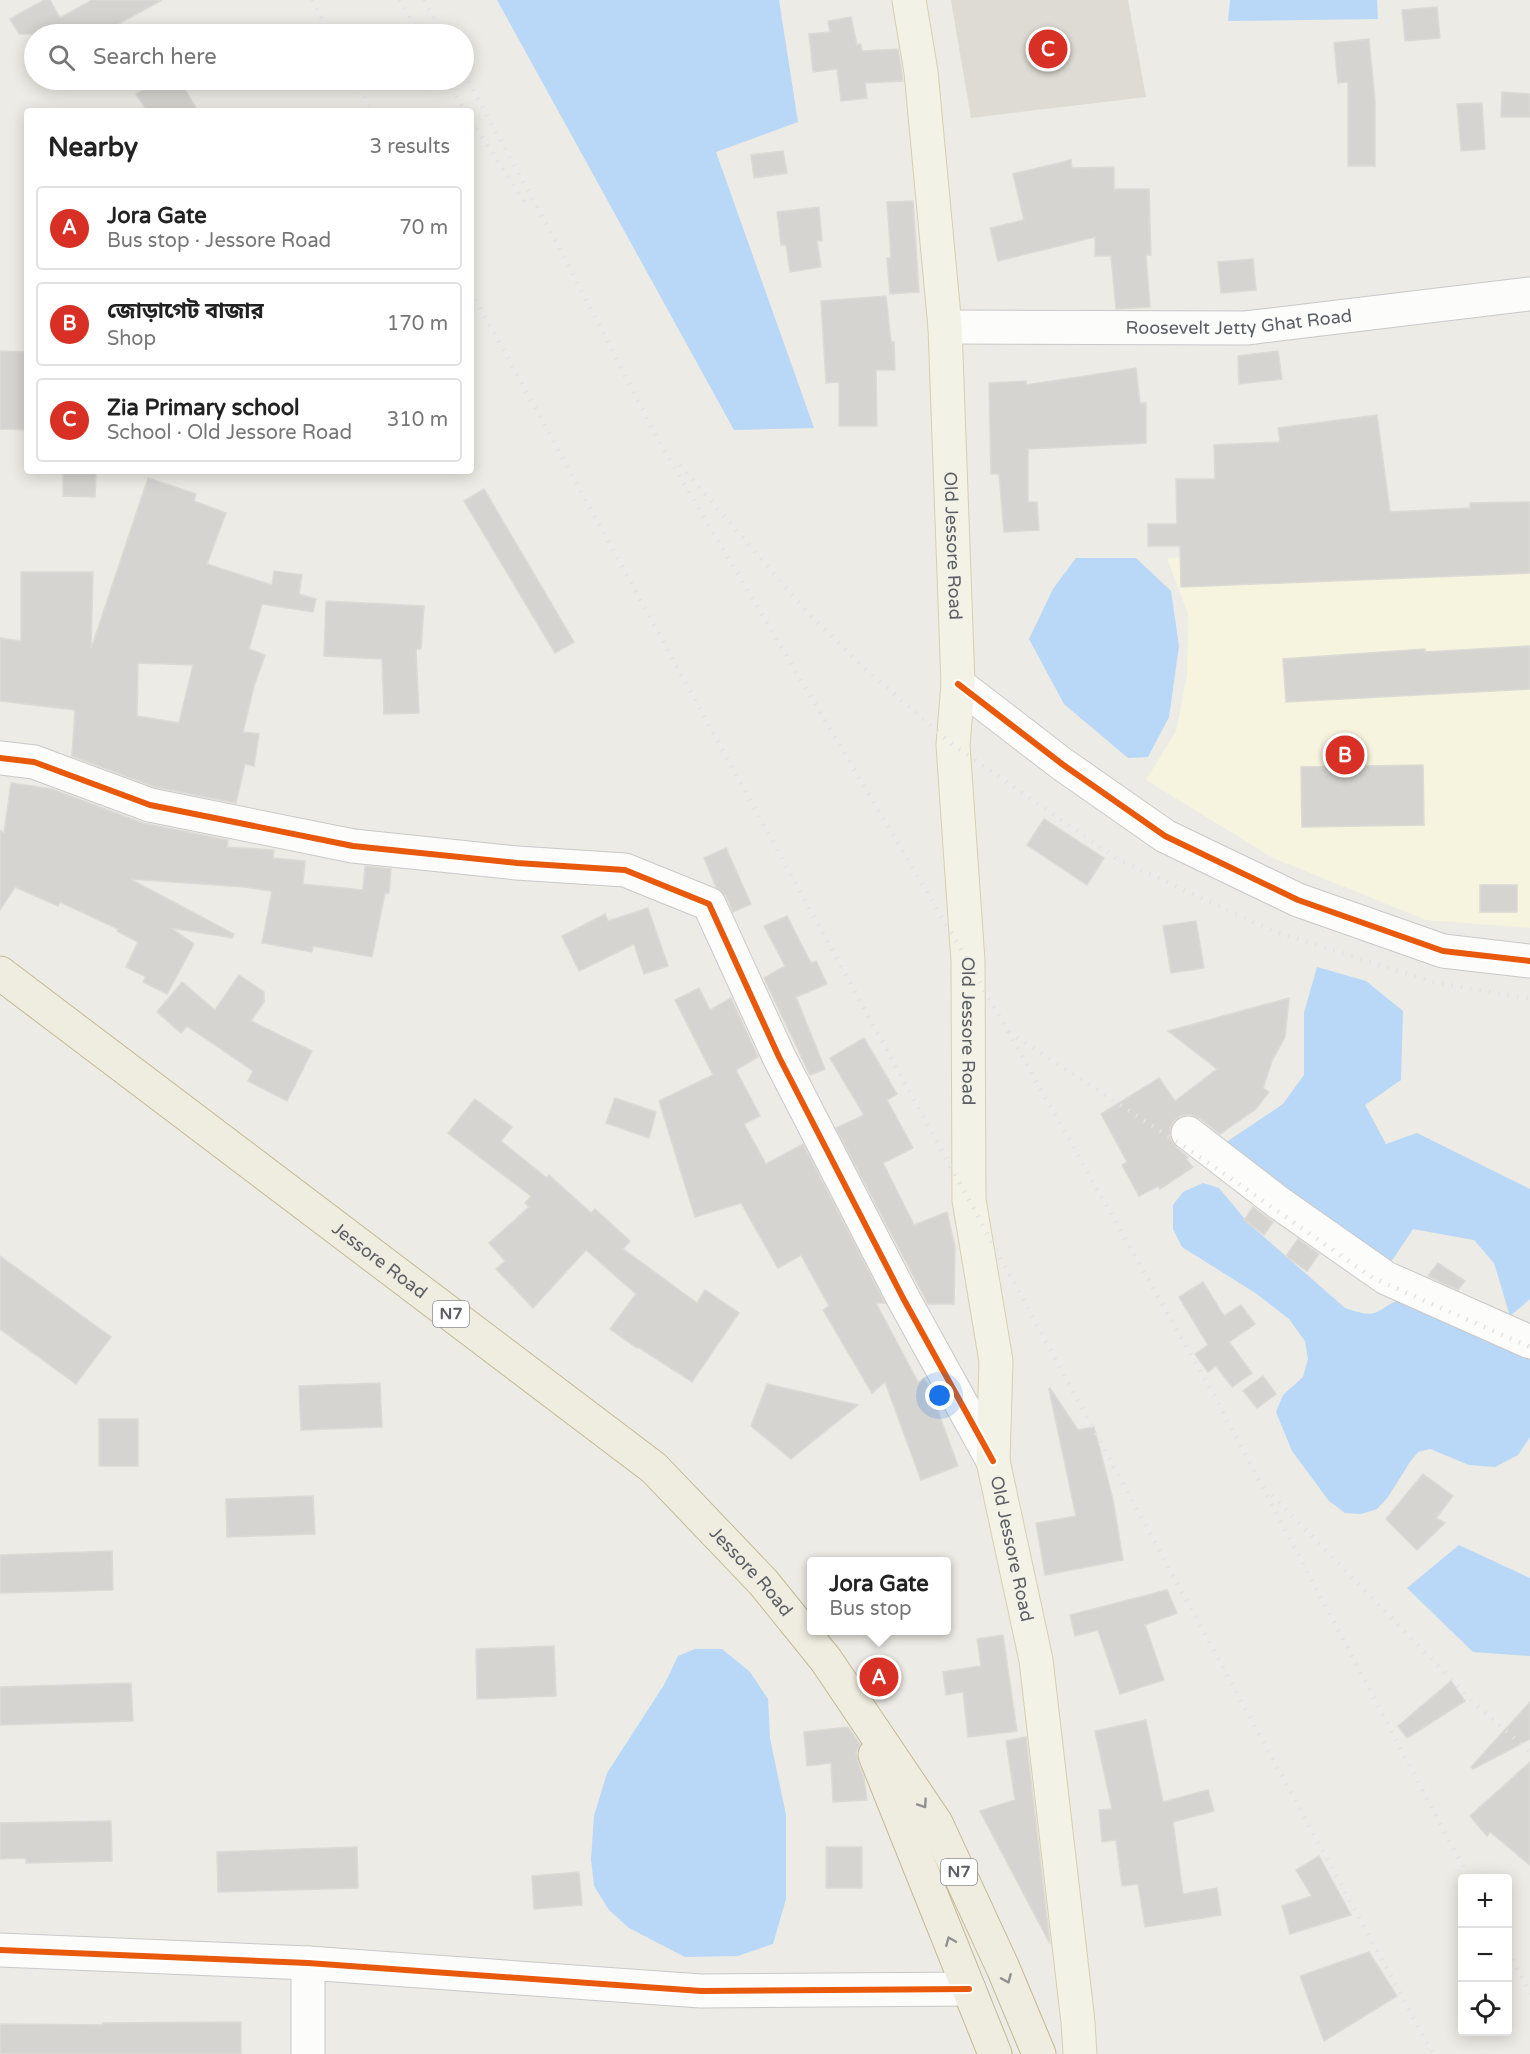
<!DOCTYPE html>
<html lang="en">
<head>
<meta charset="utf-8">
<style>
  :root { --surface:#fff; --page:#f2f2f2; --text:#222; --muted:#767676; --line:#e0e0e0; --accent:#d93025 }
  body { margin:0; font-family:"Varela Round","Noto Sans Bengali",sans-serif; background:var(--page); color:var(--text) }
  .controls { position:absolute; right:18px; bottom:18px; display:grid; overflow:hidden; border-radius:6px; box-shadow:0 3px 15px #0003 }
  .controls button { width:54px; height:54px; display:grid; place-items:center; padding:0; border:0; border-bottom:2px solid var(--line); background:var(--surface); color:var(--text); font:30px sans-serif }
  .you { position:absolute; left:940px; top:1396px; width:21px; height:21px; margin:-15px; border:4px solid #fff; border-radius:50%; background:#1a73e8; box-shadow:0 0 0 9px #1a73e833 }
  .badge { display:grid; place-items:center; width:39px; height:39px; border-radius:50%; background:var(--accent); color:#fff; font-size:20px; font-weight:700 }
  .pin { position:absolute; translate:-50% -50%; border:3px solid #fff; box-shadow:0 2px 6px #0006 }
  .popup { position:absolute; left:807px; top:1557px; width:144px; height:78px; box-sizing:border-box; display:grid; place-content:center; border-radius:6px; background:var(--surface); filter:drop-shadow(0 2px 4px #0005); font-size:20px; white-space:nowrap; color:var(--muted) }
  .popup b { font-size:22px; color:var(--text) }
  .popup::after { content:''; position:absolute; left:50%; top:100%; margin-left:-12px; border:12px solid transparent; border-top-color:var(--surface) }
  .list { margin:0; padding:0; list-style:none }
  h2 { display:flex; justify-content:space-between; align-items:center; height:78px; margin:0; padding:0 24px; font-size:26px }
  h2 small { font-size:20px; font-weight:400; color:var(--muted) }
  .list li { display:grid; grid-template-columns:39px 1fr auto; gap:18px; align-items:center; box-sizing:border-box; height:84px; margin:0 12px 12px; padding:0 12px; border:2px solid var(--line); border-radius:6px }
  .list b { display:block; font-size:22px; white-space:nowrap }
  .list p { margin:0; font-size:20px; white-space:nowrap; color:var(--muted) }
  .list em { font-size:20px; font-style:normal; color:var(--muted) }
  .icon { flex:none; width:33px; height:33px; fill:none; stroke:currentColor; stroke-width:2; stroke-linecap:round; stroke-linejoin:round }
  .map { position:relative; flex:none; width:1530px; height:2054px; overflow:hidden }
  .search { position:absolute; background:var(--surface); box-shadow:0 3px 15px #0003; left:24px; top:24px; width:450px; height:66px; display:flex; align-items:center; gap:15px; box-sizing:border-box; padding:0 21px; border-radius:33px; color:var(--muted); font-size:22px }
  .panel { position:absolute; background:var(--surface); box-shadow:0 3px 15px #0003; left:24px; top:108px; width:450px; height:366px; border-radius:6px }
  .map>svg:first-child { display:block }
</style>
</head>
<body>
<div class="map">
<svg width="1530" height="2054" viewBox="0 0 1530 2054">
  <rect width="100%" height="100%" fill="#ecebe5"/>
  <polygon fill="#f6f3de" points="1530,542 1530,928 1426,920 1273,858 1146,780 1176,731 1187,675 1188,614 1167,558"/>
  <polygon fill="#dddbd3" points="951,0 1128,0 1146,97 971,118"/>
  <g fill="#b9d7f7">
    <polygon points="497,0 779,0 798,122 716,152 814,428 734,430"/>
    <polygon points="1230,0 1377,0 1378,19 1228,21"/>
    <polygon points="1076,558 1136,558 1171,591 1179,646 1169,717 1148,757 1128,758 1064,704 1029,639 1053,589"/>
    <polygon points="1317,967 1366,981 1403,1011 1401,1080 1365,1105 1386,1144 1417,1133 1530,1189 1530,1299 1510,1316 1494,1263 1474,1240 1413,1229 1389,1265 1225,1143 1283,1104 1304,1075 1304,1013"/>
    <path d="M1203,1183L1219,1188L1248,1223L1345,1308C1384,1322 1374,1307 1407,1297L1530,1357V1437L1518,1455L1495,1467L1469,1465L1430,1449L1418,1452L1410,1462L1388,1497L1377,1509L1361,1514L1345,1513L1329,1501L1292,1451L1276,1412L1283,1395L1303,1377L1308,1359L1305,1341L1289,1319L1257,1294L1182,1247L1173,1229V1205L1183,1192Z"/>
    <polygon points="1459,1545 1530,1578 1530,1656 1473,1652 1407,1588"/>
    <polygon points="695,1649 722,1649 750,1672 768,1699 770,1738 786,1815 786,1899 773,1944 738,1956 685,1957 629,1928 609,1910 594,1886 591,1859 594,1816 607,1773 664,1685 678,1656"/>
  </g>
  <g fill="#d5d4d0" stroke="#dcdad4" stroke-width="1.5" fill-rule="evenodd">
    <polygon points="44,0 50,0 60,18 92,0 162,0 100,34 19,34 10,19"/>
    <polygon points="1437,7 1440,38 1405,41 1402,10"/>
    <polygon points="851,17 857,45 861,44 862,51 898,49 903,81 865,83 867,98 841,101 837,69 813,72 809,34 830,32 828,21"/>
    <polygon points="1369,39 1375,101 1375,166 1348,166 1348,82 1338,83 1334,43"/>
    <polygon points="161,80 179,80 198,111 147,111 136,94"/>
    <polygon points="1502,92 1530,94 1530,117 1501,117"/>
    <polygon points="1482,103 1485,149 1461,151 1457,104"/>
    <polygon points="783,151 787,173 754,178 751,155"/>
    <polygon points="1071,160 1072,168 1114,167 1114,189 1149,189 1151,255 1146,255 1150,307 1116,309 1111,256 1095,256 1095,237 998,261 990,228 1024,220 1013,174"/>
    <polygon points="913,201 919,292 890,294 887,258 891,258 887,202"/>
    <polygon points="819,207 822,241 817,241 821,267 790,272 786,245 781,245 777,212"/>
    <polygon points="1253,259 1256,290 1221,293 1218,262"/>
    <polygon points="886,296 891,342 894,342 895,370 876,370 877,426 839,426 839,382 826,383 821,301"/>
    <polygon points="0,351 27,352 27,430 0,429"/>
    <polygon points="1278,351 1282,379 1239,384 1238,356"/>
    <polygon points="1136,368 1140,403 1146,403 1146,443 1028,449 1028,502 1037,502 1039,530 1004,532 999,474 991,474 989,383 1026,381 1026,385"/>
    <polygon points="1377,415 1390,512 1470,508 1470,503 1530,502 1530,573 1181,587 1180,546 1148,546 1148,524 1177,524 1176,479 1215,479 1214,445 1280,442 1278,428"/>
    <polygon points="63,471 96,471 95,497 63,496"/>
    <path d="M148,478L196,494L194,501L226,513L207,564L272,585L274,571L302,575L299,594L316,599L313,612L262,604L249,649L265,655L254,686L243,732L259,734L254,766L245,764L236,803L155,787L72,756L75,710L0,701V638L21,641V572H93L91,649ZM138,663L193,665L179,723L137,716Z"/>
    <polygon points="484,489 574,642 555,653 464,501"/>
    <polygon points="326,601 424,606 421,649 416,649 419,713 384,714 382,659 324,656"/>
    <polygon points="1530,646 1530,689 1286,702 1283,659 1425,649 1425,652"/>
    <polygon points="1423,765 1424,825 1302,827 1301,767"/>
    <polygon points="11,783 52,789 143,823 228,840 227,847 274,850 273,858 305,861 303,884 363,890 365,866 391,869 389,893 385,893 372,957 313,946 312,952 262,943 272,891 244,887 130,879 234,934 232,938 171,928 194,944 167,994 143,982 146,977 126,967 138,942 117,931 118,929 60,902 58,906 15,887 0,910 0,830 4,833"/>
    <polygon points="1044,819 1104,858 1087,885 1027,845"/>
    <polygon points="726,848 751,904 733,912 726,896 716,887 704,858"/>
    <rect x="1480" y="885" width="37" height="27"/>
    <polygon points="648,908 668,966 644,974 634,944 579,971 562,936 605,914 608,921"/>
    <polygon points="787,916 811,963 816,961 827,984 796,997 825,1069 810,1075 764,978 785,966 764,926"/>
    <polygon points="1196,921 1204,968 1171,973 1163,926"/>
    <polygon points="239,975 264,992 264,1002 251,1021 312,1051 287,1101 248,1081 253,1071 187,1026 181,1033 157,1012 182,982 215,1010"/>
    <polygon points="699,988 710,1010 731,998 758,1057 736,1070 760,1116 744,1124 766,1164 803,1144 885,1303 876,1303 918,1382 924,1378 936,1399 934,1400 958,1466 921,1480 885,1382 872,1393 823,1310 829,1306 801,1255 778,1268 741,1203 695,1217 659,1101 713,1075 675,1000"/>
    <polygon points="1289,998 1285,1037 1272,1061 1263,1088 1269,1092 1256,1109 1220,1134 1199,1118 1190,1114 1180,1116 1173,1122 1170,1130 1171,1140 1177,1148 1188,1157 1186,1159 1193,1167 1160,1189 1158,1186 1139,1196 1122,1165 1127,1162 1101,1114 1159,1078 1175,1101 1217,1069 1168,1031"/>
    <polygon points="864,1038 897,1094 887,1100 913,1148 883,1163 914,1225 947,1212 955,1247 954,1304 928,1304 836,1128 864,1115 830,1058"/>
    <polygon points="615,1098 656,1112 649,1138 606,1123"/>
    <polygon points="475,1099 512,1127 501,1141 547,1178 549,1175 591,1213 595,1209 630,1241 623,1249 697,1303 705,1290 739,1313 692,1382 638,1347 637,1348 610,1329 636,1294 586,1250 533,1308 496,1269 505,1261 489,1243 529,1207 525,1203 531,1196 448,1133"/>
    <polygon points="1253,1207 1273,1222 1264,1235 1244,1220"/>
    <polygon points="1298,1239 1319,1254 1307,1271 1286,1256"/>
    <polygon points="0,1256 111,1337 76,1384 0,1329"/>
    <polygon points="1438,1263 1465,1281 1458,1290 1428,1276"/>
    <polygon points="1203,1282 1224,1316 1241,1305 1255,1324 1229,1342 1252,1373 1232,1387 1216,1366 1208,1372 1195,1354 1208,1345 1179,1297"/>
    <polygon points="1263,1376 1276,1394 1257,1408 1243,1391"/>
    <polygon points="380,1383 382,1427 301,1430 299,1386"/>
    <polygon points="767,1384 858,1405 791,1459 751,1426"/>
    <polygon points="1050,1388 1078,1430 1094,1427 1113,1500 1123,1560 1045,1575 1036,1523 1076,1516 1049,1389"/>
    <rect x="99" y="1419" width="39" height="47"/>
    <polygon points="1423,1474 1453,1496 1436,1518 1445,1523 1417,1550 1386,1519"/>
    <polygon points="313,1496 315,1534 227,1537 226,1499"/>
    <polygon points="112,1551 113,1590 0,1593 0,1555"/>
    <polygon points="1167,1590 1177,1613 1145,1625 1164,1680 1120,1694 1098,1630 1075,1636 1070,1615"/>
    <polygon points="1003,1635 1017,1731 968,1737 963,1692 946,1695 943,1672 981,1666 977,1639"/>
    <polygon points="554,1646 556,1696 477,1699 476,1649"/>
    <polygon points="1451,1681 1465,1701 1407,1738 1398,1726"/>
    <polygon points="131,1683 133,1721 0,1725 0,1687"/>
    <polygon points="1530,1702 1530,1739 1473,1769 1471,1767"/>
    <polygon points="1146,1720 1163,1802 1208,1790 1214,1811 1173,1822 1183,1894 1217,1888 1221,1915 1145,1927 1138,1884 1122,1886 1116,1840 1102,1842 1099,1810 1112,1809 1095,1731"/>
    <polygon points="848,1727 860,1744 856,1753 858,1762 864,1778 867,1800 833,1802 831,1763 807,1766 804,1732"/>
    <polygon points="1026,1737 1050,1944 980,1811 1015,1800 1006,1741"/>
    <polygon points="1530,1762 1530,1865 1490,1832 1487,1836 1470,1816"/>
    <polygon points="111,1821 112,1861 26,1863 26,1858 0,1859 0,1823"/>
    <polygon points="357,1847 358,1888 218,1892 217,1852"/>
    <rect x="826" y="1847" width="36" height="41"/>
    <polygon points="1319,1856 1351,1915 1290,1934 1282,1906 1312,1896 1296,1870"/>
    <polygon points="579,1872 582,1905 534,1909 532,1876"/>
    <polygon points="1369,1952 1397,1996 1324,2041 1300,1976"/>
    <polygon points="241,2022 241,2054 0,2054 0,2024 103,2025 103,2023"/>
  </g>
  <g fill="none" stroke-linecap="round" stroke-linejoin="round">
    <g stroke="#c8c9c8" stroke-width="35">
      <g id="minor">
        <path id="s1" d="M945,327L1246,328L1530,294"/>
        <polyline points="958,684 1062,764 1165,836 1298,900 1443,951 1530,961"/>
        <polyline points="0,758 34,762 150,805 353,846 517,863 625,870 709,904 779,1057 903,1298 993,1461"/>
        <polyline points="1188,1133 1279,1203 1386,1278 1530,1342"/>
        <polyline points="0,1950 308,1963 701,1991 969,1989"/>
        <polyline points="308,2054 308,1963"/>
      </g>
    </g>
    <g stroke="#d6cfb1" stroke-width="35">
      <g id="major">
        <path id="s2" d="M909,0L921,72L945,327L958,684L953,745L968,961L969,1200L996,1361L993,1461L1036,1660L1078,2022L1080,2054"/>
      </g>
    </g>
    <g stroke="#c4b992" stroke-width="35">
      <g id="highway">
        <path id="s3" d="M0,973L654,1468L763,1582L826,1660L936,1823L1003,1968L1039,2054"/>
        <polyline points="875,1755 995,2054"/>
      </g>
    </g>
    <use href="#minor" stroke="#fcfcfb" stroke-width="33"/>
    <use href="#major" stroke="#f3f2e7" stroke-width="33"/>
    <use href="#highway" stroke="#efede0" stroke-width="33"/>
    <g stroke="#e4e3e3" stroke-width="4.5" stroke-dasharray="1.5 8" stroke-linecap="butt">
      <polyline points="312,0 330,34"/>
      <polyline points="399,0 420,34"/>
      <polyline points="424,0 443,34"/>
      <polyline points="464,73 564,257 657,438 968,961 1216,1399 1469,1878"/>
      <polyline points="355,80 372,111"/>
      <polyline points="446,80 465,111"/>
      <polyline points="471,121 526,204"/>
      <polyline points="471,291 969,1200 1433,2054"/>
      <polyline points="680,465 808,613 864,668 953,745 1119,860 1273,931 1433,982 1530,999"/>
      <polyline points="1009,1032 1203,1159 1373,1278 1530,1347"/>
      <polyline points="1272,1495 1474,1703 1530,1752"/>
      <polyline points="1508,1951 1530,1994"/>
    </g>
    <g stroke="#fff" stroke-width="10">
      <g id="cycleway">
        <polyline points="958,684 1062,764 1165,836 1298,900 1443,951 1530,961"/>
        <polyline points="0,758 34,762 150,805 353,846 517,863 625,870 709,904 779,1057 903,1298 993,1461"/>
        <polyline points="0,1950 308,1963 701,1991 969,1989"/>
      </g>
    </g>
    <use href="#cycleway" stroke="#e8590c" stroke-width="6"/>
  </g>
  <defs><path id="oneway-chevron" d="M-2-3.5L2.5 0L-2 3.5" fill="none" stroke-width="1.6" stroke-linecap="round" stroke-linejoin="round" transform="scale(1.5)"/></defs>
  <g stroke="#8f9090">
    <use href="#oneway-chevron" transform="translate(923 1804) rotate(56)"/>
    <use href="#oneway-chevron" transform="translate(950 1941) rotate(-112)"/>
    <use href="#oneway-chevron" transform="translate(1007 1979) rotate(67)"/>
  </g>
  <g text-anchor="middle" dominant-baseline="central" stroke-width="4.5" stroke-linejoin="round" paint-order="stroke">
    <g fill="#fff" stroke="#8c8e93" stroke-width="1.5">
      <rect x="433" y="1301" width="36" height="26" rx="4.5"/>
      <rect x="941" y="1859" width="36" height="26" rx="4.5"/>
    </g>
    <g font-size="16" font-weight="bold" fill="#5b5e65">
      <text x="451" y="1314">N7</text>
      <text x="959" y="1872">N7</text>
    </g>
    <g font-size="18" fill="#5b5e65" stroke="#fff">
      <text stroke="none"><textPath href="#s1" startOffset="294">Roosevelt Jetty Ghat Road</textPath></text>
      <text stroke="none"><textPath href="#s2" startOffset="548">Old Jessore Road</textPath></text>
      <text stroke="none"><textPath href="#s2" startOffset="1034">Old Jessore Road</textPath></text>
      <text stroke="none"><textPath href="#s3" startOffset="476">Jessore Road</textPath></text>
      <text stroke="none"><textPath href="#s2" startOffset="1556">Old Jessore Road</textPath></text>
      <text stroke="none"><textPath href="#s3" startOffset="962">Jessore Road</textPath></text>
    </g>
  </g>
</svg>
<div class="controls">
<button>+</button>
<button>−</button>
<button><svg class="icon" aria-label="locate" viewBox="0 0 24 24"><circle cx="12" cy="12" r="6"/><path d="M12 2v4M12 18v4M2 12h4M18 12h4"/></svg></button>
</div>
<div class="you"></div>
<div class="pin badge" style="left:879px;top:1677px">A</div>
<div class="popup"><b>Jora Gate</b>Bus stop</div>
<div class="pin badge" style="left:1345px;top:755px">B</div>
<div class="pin badge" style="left:1048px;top:49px">C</div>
<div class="search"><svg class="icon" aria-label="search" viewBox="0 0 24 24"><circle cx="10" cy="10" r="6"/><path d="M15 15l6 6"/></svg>Search here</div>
<section class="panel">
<h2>Nearby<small>3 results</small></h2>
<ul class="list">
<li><span class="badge">A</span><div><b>Jora Gate</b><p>Bus stop · Jessore Road</p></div><em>70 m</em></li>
<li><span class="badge">B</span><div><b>জোড়াগেট বাজার</b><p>Shop</p></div><em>170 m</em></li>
<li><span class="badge">C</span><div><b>Zia Primary school</b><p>School · Old Jessore Road</p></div><em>310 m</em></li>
</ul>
</section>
</div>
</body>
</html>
